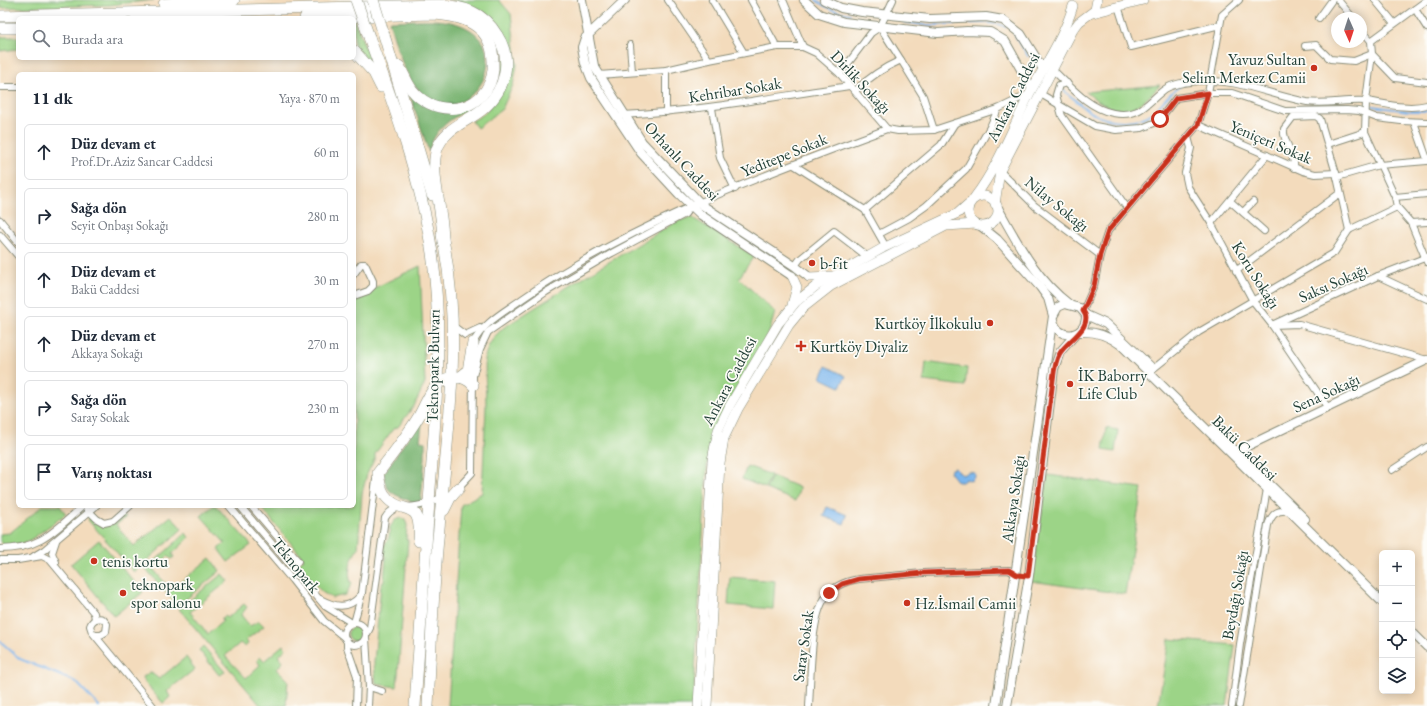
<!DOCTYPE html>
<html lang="tr">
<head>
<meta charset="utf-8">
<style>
  :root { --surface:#fff; --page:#f2f2f3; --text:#1f2937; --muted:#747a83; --line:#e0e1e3 }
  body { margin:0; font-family:"EB Garamond",serif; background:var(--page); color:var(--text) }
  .controls { position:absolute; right:12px; bottom:12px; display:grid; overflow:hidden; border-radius:6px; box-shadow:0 2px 10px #0003 }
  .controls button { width:36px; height:36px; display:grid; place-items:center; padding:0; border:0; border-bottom:1px solid var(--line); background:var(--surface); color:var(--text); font:20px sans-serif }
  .compass { position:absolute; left:1331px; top:12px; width:36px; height:36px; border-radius:50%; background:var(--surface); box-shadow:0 2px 10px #0003; rotate:177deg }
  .stop { position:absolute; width:12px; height:12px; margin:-9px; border:3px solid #c8321e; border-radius:50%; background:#fff }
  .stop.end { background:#c8321e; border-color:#fff; box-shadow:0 1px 4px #0008 }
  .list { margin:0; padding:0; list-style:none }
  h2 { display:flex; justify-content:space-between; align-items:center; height:52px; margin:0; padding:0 16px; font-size:17px }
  h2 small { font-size:13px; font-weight:400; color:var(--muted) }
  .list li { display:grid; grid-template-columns:26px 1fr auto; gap:12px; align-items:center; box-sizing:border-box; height:56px; margin:0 8px 8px; padding:0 8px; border:1px solid var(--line); border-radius:6px }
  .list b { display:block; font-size:15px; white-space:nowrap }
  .list p { margin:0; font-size:13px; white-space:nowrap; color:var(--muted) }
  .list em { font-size:13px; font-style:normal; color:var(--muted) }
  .icon { flex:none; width:22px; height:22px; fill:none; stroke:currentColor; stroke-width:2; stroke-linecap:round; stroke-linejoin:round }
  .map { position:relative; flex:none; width:1427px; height:706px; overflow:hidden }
  .search { position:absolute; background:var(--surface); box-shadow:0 2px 10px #0003; left:16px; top:16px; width:340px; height:44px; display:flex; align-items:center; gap:10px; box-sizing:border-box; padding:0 14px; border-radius:6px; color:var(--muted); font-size:15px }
  .panel { position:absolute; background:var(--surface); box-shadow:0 2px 10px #0003; left:16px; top:72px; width:340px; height:436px; border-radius:6px }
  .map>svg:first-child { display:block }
</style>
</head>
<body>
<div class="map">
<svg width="1427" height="706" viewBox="0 0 1427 706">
  <rect width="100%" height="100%" fill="#fdfcf7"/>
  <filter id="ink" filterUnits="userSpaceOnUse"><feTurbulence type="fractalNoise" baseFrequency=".025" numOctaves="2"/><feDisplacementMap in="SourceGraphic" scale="8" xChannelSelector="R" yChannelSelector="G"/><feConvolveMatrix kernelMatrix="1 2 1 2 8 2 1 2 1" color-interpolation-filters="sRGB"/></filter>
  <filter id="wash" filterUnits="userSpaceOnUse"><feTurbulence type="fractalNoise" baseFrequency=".012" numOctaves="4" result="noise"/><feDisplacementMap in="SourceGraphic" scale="16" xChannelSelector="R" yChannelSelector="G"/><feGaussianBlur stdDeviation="0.9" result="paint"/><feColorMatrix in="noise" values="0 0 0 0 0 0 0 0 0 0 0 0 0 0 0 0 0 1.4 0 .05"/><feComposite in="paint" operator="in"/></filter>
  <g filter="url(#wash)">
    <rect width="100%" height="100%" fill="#f3dbbc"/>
    <g fill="#9cd487" stroke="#5e885e">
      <polygon points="0,0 154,0 110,5 0,8"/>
      <path d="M450,0H499L511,14L517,65L513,85L502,109L477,128L472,121C477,118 487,113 489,108C493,100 508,51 507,45C505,19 472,2 450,0Z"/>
      <polygon points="354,19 370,60 367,61 354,45"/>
      <polygon points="0,37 18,37 18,49 0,51"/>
      <path d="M1160,85C1134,115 1118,118 1086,92Z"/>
      <polygon points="691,217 754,256 739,278 775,312 769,333 714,431 707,465 693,706 448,706 461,505 482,493 486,407 485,356 489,345 495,336 503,328 577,281 676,222"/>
      <path d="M420,266L425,383L414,406L398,427L393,429L375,454V458L367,474L362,493L358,549C351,557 346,575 352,584L345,595L332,598L322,592L297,564L304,559L260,506H354V303L368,291Z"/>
      <polygon points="926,362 967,368 965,386 924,381"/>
      <polygon points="1106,428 1118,430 1115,452 1103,450"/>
      <polygon points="747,466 771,475 765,488 742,479"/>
      <polygon points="1048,475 1142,488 1125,594 1031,581"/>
      <polygon points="772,476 800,488 795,501 766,489"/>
      <polygon points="42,506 60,506 66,514 26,543 4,545 0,541 0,534 10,533"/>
      <polygon points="213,506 216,506 251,545 228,562 218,549 225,543 201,516"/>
      <path d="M91,516C106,528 109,528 124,516L126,517L116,525L134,546L171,516L182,529L134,572L88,520Z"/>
      <polygon points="401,518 405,520 407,525 406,540 408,540 397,687 376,684 374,663 381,585 384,581 386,557 381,552 389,537 390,527 395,520"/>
      <polygon points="186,533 189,538 172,554 174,557 171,559 168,556 153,569 171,590 210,558 220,571 178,606 146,569"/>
      <polygon points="99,540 143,592 114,616 71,564"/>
      <polygon points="222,574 228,581 190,612 208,634 223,621 221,619 225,616 227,618 244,604 247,607 241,615 250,626 259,621 264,626 246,640 248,644 245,647 240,643 225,656 246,678 260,665 257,660 261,657 264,661 283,645 286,649 278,656 283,662 277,669 288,680 286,706 261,706 179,609"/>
      <polygon points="730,577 775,581 773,609 728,605"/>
      <circle cx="355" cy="634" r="7"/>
      <polygon points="1169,639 1235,645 1227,706 1158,706"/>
      <polygon points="203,646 225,672 219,675 199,650"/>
      <polygon points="186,657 195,669 167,691 170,697 163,703 145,683 143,677 150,672 159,679"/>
    </g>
    <g fill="#7db674" stroke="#4e7a54">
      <path d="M389,21C413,21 443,16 465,27C522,54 460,142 415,86C401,68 396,42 389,21Z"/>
      <path d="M409,92L415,97L470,108C451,119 434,128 429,152Z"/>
      <path d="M423,416L420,441L425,442V458L420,509C407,493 384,501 384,473Z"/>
    </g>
    <g fill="#7cb6ed" stroke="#4e7a90">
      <polygon points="826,366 846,376 840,387 821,378"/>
      <polygon points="955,468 961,474 963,475 969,472 975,473 975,477 971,481 966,479 962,482 958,482 950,472 951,469"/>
      <polygon points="827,507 847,515 844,524 823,516"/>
    </g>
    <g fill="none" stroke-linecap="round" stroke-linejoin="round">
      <g stroke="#7cb6ed" stroke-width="2">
        <path d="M816,0C826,8 837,12 850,14"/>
        <path d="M904,22C912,23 921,25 929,25C946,25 992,19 1006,27"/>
        <polyline points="1014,33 1028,56"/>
        <path d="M1064,91C1074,98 1083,108 1094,114C1109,123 1140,124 1153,112C1163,103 1168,94 1180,86"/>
        <polyline points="1372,106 1409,111 1427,111"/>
        <polyline points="0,641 20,659 76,682 99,706"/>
      </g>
    </g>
  </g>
  <g filter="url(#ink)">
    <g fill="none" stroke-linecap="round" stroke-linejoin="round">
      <g stroke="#898c78" stroke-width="8">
        <g id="street">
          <polyline points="668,0 709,60"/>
          <polyline points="712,0 744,53"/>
          <polyline points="751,0 777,47"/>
          <polyline points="783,0 803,47"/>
          <polyline points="1338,0 1353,18"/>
          <polyline points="1375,0 1394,23"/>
          <polyline points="1118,6 1131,47 1220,25"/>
          <polyline points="1415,9 1427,28"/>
          <polyline points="1319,18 1332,0"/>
          <polyline points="880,27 901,60"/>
          <polyline points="1361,29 1371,41 1372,54 1366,101 1365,132 1395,197 1397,207 1411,223 1427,262"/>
          <polyline points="1371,41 1427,0"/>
          <polyline points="630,45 632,72"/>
          <polyline points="1305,46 1316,45 1330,59 1354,61 1372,54 1395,78 1427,82"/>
          <path d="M1052,69C1069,85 1089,109 1113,113C1141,118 1146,103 1165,89C1174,83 1187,82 1197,81C1237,78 1269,95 1307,102C1327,105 1347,99 1367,101C1386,104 1408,110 1427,105"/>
          <polyline points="666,70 666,112"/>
          <polyline points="840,74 871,33 880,27 893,0"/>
          <polyline points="599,75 666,70 709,60 777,47 803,47 816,53 840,74 887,129 898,131 934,130 998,109 1029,94"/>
          <polyline points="1067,83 1059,85 1056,95 1062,116 1127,208"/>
          <polyline points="0,87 18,87"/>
          <path d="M855,91C869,77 883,68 901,60L923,96L934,130"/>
          <polyline points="1039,93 1095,126 1116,130 1142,128 1154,123 1160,119 1176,98 1208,93 1232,93 1285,111 1347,110 1359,111 1377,118 1401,121 1427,122"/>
          <polyline points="712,108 720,158 735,189"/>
          <path d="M623,115C699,111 774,97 849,86"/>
          <polyline points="1414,122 1427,159"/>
          <polyline points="1198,125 1303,171 1315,174 1336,173"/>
          <polyline points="1188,137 1191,148 1185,173 1188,187 1211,223 1253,301 1272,325 1299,324 1427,360"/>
          <polyline points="1328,144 1365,132"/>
          <polyline points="794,165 865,210 886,247"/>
          <path d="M1294,168C1296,154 1282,142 1284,129L1293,117L1316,116L1320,119L1337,177L1349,230"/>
          <polyline points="1000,171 1035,206 1100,255"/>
          <polyline points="1337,177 1379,165 1427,161"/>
          <polyline points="1395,197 1427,194"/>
          <polyline points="1230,201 1264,231"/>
          <polyline points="865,210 941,145 955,123"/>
          <polyline points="1243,212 1253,202"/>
          <polyline points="0,220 18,242"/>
          <polyline points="1211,223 1267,155"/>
          <polyline points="1411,223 1427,222"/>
          <polyline points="1349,230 1397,207"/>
          <polyline points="879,234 909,218 926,206 966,169 990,127 998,109"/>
          <polyline points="0,235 18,256"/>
          <polyline points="795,266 800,259 834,231 868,257"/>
          <polyline points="1236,271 1340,193"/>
          <polyline points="354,274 361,264 365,264 373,281 373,286 368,291 354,296"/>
          <polyline points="1378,276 1427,257"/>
          <polyline points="1083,311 1094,286 1100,255 1108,231 1198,125 1208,93 1222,15 1239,0"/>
          <polyline points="453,326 465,335 480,328"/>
          <path d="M473,343C484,322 504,312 522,299C632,222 762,176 887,129"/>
          <polyline points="1153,369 1199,332 1334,253 1349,230"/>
          <polyline points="1328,408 1272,325 1378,276 1427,299"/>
          <polyline points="1392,470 1427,447"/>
          <polyline points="458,488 472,473 473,376 480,349 488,332 546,292 612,253 685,214 691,206"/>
          <polyline points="229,506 292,580 324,621 345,638"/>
          <polyline points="240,506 325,606 352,623"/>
          <polyline points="251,506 298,561 292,568"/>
          <polyline points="87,509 97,519 104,523 113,521 130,506"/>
          <polyline points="56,541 52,553 56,562"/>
          <path d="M0,549C41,549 54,531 83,506"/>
          <polyline points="34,556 44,550 96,506"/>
          <polyline points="0,560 18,560 42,556 50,560 94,613 95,619"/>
          <path d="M320,599C335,607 348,610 360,596"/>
          <circle cx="355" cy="634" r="11"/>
          <polyline points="354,623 362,593 376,479"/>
          <path d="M367,634L370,628L385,518C393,505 403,508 416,506C425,505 434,501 443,497"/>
          <path d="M95,635H101L106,632L107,624L103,619C97,617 92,620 90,626L92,632L153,706"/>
          <polyline points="366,638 369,687 368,706"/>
          <polyline points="347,641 347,647 357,676 356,706"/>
          <polyline points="369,687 382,691"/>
          <path d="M809,706C811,679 810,619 825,598C833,586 846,581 859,579L923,573L1009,570L1017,575"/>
          <polyline points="1232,706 1240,644 1267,489"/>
          <path d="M1239,706L1268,525C1272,514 1276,510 1288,511"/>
        </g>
      </g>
      <g stroke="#898c78" stroke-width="10">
        <g id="secondary">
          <polyline points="582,0 594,66 642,142 702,205 796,267 809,277"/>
          <polyline points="625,0 585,38 582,47 585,63 591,78 641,153 679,194 701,215 792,276"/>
          <polyline points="804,0 819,14 844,22 938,33 967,31 990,32 1005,41 1032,89"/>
          <polyline points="824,0 841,8 862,12 930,19 986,17 1003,20 1021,34 1043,69"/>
          <path d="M998,208C1018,244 1036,279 1070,305"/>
          <polyline points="982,227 997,239 1040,287 1048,298 1053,316"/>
          <polyline points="1086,315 1106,324 1150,366"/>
          <path d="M1080,332C1096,331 1108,335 1121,345L1382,602"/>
          <polyline points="1213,429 1305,519"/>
          <polyline points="1237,451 1427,360"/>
          <polyline points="1412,632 1427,647"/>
          <path d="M996,706L1053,316L1058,307L1065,304L1080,308L1086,315C1087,338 1058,342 1053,320"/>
          <polyline points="1007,706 1029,576 1054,369 1060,352 1075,335"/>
        </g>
      </g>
      <g stroke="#898c78" stroke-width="10">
        <g id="primary">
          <polyline points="1093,13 1143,0"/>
          <circle cx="983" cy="211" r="15"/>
          <path d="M974,198C998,166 1012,129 1030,93C1045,64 1064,37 1073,6"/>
          <polyline points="995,204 1000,171 1073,30 1079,22 1095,10 1097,0"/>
          <polyline points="792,276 797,287 792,305"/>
          <polyline points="809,277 831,276"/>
          <polyline points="698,706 712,460 718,430 730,405 778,324 796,302 816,286 883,248 958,213 968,204"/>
          <polyline points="707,706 720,463 724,438 738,409 789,325 803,308 831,286 946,226 976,224"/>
        </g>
      </g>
      <g stroke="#898c78" stroke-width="12">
        <g id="highway">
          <polyline points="164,4 234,0"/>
          <path d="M0,16L438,5C464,6 483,12 497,35C513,60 506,89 484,108C468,122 445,127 437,149C429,171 444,216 443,242"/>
          <path d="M305,18L431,14C462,15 492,24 493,61C494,72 492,81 486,90C468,116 431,113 412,90C407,83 403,73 399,66"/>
          <polyline points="0,28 18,28"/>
          <polyline points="384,35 432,195"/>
          <path d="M369,37C395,108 421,179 432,253C444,336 435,419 429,502C424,570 420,638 415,706"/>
          <polyline points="354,51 374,73 381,87"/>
          <polyline points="459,378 468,371 473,343"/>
          <polyline points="444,510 450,498 459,488"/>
          <path d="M419,541C422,494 401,519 384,494C380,488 379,481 378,473C392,455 407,436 419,416C425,406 429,392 438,384C448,375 464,374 473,385"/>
          <path d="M428,706C431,647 433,587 439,528C448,432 463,330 442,235"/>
        </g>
      </g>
      <use href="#street" stroke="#fff" stroke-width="6"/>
      <use href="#secondary" stroke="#fff" stroke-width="8"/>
      <use href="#primary" stroke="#fff" stroke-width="9"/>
      <use href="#highway" stroke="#fff" stroke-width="11"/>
      <g stroke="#898c78" stroke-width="12" stroke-linecap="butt">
        <g id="highway-bridge">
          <polyline points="356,0 369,37"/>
          <polyline points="373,0 384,35"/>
        </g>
      </g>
      <use href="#highway-bridge" stroke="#fff" stroke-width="11"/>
    </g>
  </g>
  <g fill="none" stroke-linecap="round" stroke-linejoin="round" filter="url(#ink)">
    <path stroke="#c8321e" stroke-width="5" d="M829,593L842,584L859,579L923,573L1009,570L1017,575L1028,576L1053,380C1054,371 1055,361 1060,353C1067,341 1095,326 1083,311L1094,286L1100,255L1108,231L1198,125L1208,93L1176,98L1160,119"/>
  </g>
  <g fill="#c8321e" stroke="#fdfcf7" stroke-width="1.5">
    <circle cx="1314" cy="68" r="4"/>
    <circle cx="812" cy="263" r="4"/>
    <circle cx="990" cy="323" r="4"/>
    <path d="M799 340h4v4h4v4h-4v4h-4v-4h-4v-4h4z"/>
    <circle cx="1070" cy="384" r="4"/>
    <circle cx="94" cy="561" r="4"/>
    <circle cx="123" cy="593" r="4"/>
    <circle cx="907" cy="603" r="4"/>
  </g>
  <g text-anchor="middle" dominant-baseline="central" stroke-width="3.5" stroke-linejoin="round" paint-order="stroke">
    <g font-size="16" fill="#1f3d34" stroke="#fdfcf7" text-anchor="start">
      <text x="1306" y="59" text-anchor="end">Yavuz Sultan<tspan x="1306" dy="18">Selim Merkez Camii</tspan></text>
      <text x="820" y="263">b-fit</text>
      <text x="982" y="323" text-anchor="end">Kurtköy İlkokulu</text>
      <text x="810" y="346">Kurtköy Diyaliz</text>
      <text x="1078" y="375">İK Baborry<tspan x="1078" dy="18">Life Club</tspan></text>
      <text x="102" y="561">tenis kortu</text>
      <text x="131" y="584">teknopark<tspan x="131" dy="18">spor salonu</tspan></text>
      <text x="915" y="603">Hz.İsmail Camii</text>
    </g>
    <g font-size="16" fill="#1f3d34" stroke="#fdfcf7">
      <text transform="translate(861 82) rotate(47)">Dirlik Sokağı</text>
      <text transform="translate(735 90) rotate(-9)">Kehribar Sokak</text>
      <text transform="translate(1013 97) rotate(-63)">Ankara Caddesi</text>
      <text transform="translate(1271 142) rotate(23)">Yeniçeri Sokak</text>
      <text transform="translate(784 155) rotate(-22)">Yeditepe Sokak</text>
      <text transform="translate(682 161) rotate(47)">Orhanlı Caddesi</text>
      <text transform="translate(1057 204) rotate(39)">Nilay Sokağı</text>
      <text transform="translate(1256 275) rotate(58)">Koru Sokağı</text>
      <text transform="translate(1333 283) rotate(-24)">Saksı Sokağı</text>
      <text transform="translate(433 366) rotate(-89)">Teknopark Bulvarı</text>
      <text transform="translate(729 381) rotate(-62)">Ankara Caddesi</text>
      <text transform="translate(1326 393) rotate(-25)">Sena Sokağı</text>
      <text transform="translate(1245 448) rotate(45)">Bakü Caddesi</text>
      <text transform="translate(1013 499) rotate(-82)">Akkaya Sokağı</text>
      <text transform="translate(296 565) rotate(51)">Teknopark</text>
      <text transform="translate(1235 595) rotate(-80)">Beydağı Sokağı</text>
      <text transform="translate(803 646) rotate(-82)">Saray Sokak</text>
    </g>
  </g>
</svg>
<div class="controls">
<button>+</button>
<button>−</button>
<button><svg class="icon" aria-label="locate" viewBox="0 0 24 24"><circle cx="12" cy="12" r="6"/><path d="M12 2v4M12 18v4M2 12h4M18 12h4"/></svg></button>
<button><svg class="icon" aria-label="layers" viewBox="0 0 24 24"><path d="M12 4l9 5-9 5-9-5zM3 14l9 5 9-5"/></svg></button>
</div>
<svg class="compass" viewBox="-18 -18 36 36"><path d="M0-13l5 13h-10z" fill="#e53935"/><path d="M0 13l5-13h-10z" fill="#747a83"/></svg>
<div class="stop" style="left:1160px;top:119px"></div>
<div class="stop end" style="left:829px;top:593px"></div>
<div class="search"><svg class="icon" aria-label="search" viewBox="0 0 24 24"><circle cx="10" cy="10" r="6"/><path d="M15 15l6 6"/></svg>Burada ara</div>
<section class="panel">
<h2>11 dk<small>Yaya · 870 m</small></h2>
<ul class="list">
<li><svg class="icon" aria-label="ahead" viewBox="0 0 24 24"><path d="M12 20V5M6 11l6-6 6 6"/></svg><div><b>Düz devam et</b><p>Prof.Dr.Aziz Sancar Caddesi</p></div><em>60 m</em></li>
<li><svg class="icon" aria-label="right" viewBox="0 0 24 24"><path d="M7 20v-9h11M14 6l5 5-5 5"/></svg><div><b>Sağa dön</b><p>Seyit Onbaşı Sokağı</p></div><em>280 m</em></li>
<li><svg class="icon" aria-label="ahead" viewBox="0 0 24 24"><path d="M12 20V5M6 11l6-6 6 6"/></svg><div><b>Düz devam et</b><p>Bakü Caddesi</p></div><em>30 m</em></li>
<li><svg class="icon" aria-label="ahead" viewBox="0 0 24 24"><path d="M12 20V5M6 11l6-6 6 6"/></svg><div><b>Düz devam et</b><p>Akkaya Sokağı</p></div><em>270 m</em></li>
<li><svg class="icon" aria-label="right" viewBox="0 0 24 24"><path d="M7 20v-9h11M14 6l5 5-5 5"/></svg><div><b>Sağa dön</b><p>Saray Sokak</p></div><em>230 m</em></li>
<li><svg class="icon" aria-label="arrive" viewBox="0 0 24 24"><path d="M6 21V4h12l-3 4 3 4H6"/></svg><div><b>Varış noktası</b></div></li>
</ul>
</section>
</div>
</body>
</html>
